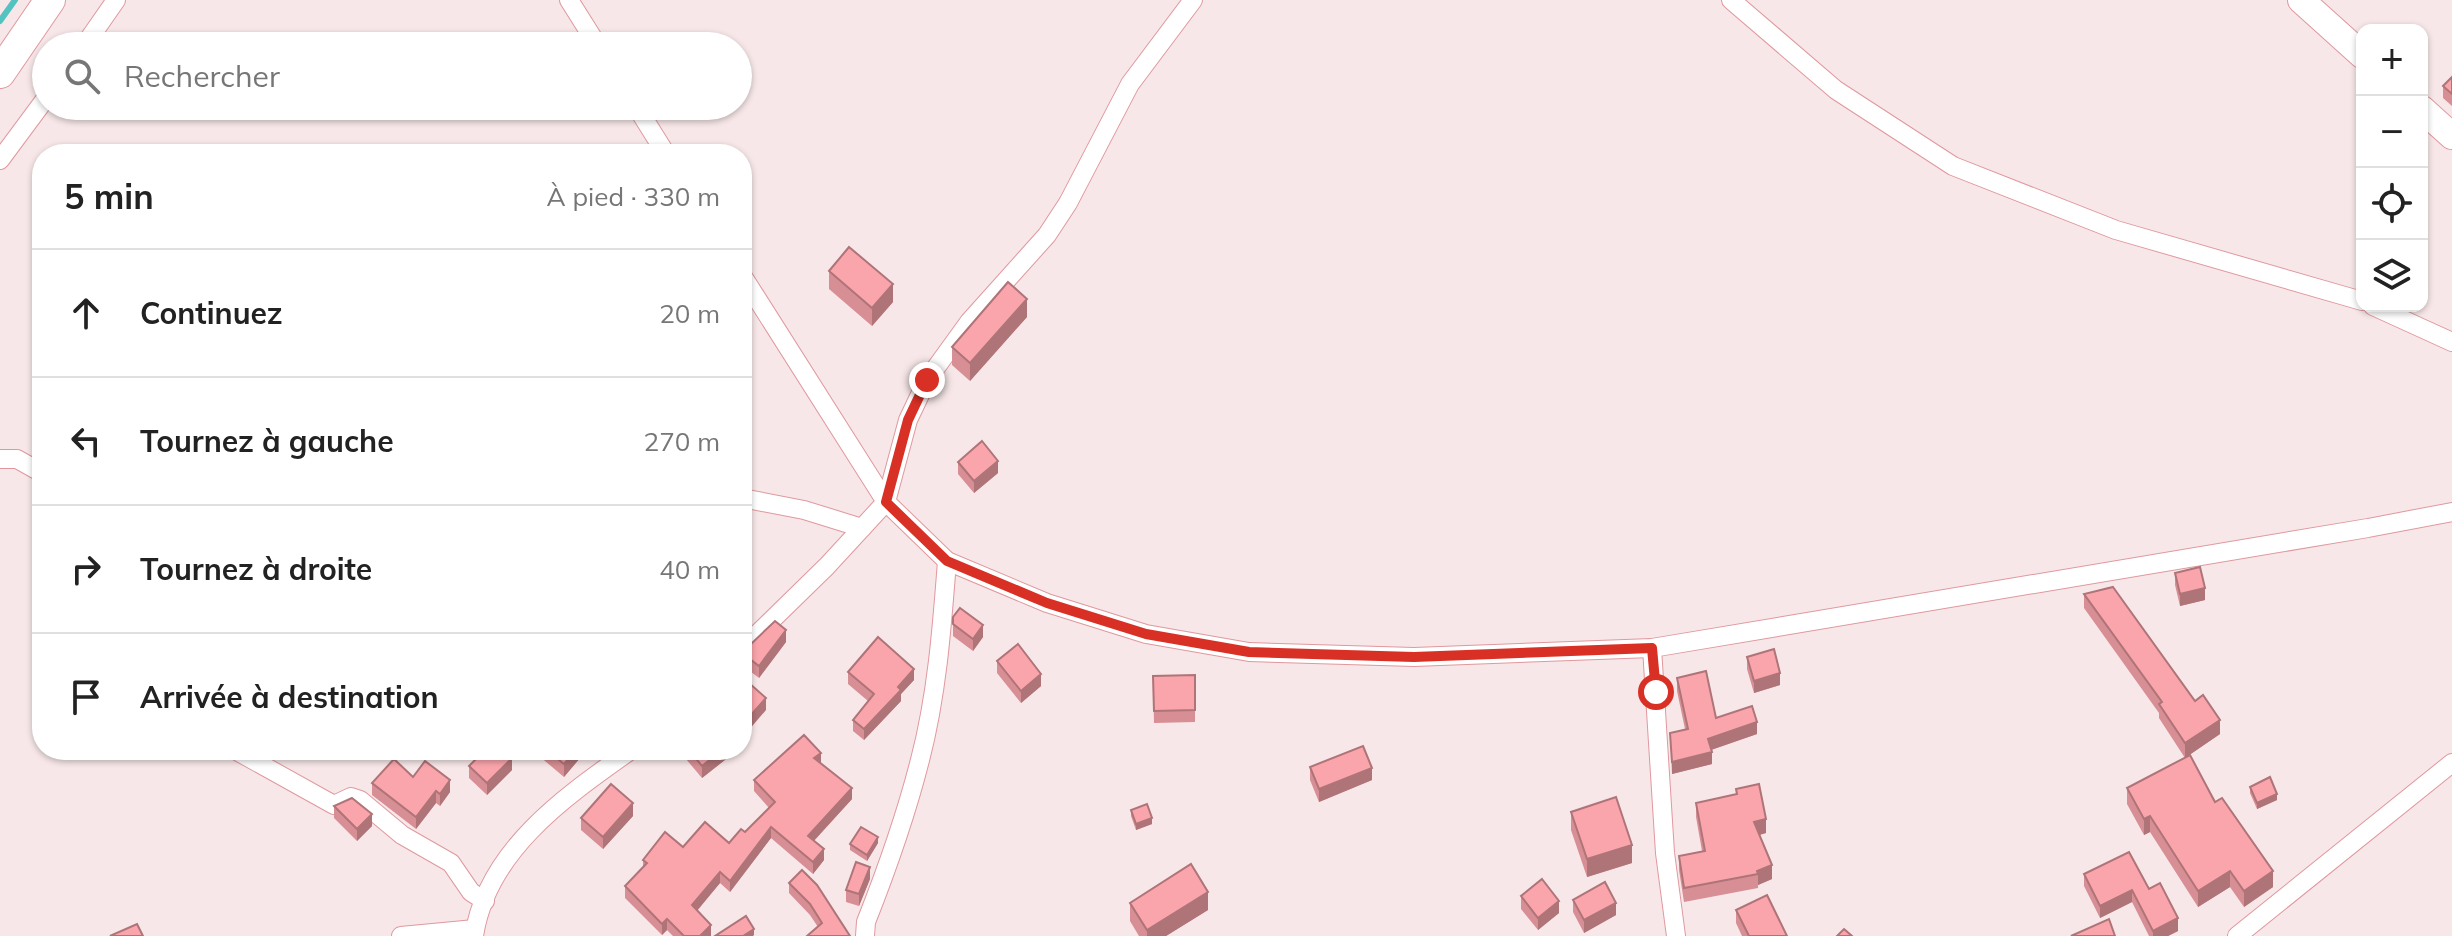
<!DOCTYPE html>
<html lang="fr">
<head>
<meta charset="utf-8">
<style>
  :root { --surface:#fff; --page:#f6f6f6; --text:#222; --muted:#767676; --line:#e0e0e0 }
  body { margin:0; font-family:Mulish,sans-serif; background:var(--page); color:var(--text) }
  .controls { position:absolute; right:24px; top:24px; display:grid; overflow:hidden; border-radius:16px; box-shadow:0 2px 6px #0004 }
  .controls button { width:72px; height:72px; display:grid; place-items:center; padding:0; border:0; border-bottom:2px solid var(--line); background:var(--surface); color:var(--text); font:40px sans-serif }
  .stop { position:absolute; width:24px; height:24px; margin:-18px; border:6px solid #d93025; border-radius:50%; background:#fff }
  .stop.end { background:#d93025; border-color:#fff; box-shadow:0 2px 8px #0008 }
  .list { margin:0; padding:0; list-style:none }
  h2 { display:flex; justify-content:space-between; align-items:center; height:104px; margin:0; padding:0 32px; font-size:34px }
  h2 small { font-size:26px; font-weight:400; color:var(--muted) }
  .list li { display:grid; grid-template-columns:52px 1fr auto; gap:24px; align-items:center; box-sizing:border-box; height:128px; padding:0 32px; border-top:2px solid var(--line) }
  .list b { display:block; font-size:30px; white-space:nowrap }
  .list em { font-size:26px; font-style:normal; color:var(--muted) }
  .icon { flex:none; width:44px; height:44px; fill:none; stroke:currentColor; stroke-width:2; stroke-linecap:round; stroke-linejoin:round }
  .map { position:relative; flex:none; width:2452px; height:936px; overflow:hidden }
  .search { position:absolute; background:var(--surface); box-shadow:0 2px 6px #0004; left:32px; top:32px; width:720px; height:88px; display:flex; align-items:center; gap:20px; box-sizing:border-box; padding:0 28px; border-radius:44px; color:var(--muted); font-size:30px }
  .panel { position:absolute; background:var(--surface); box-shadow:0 2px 6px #0004; left:32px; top:144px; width:720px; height:616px; border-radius:32px }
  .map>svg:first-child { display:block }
</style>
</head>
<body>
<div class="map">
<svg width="2452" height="936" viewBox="0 0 2452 936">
  <rect width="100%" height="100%" fill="#f7e7e8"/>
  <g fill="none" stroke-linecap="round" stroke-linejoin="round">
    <polyline stroke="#53c3c1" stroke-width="6" points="0,21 15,0"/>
    <g stroke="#e0989e" stroke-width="20">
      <g id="street">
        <polyline points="569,0 598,46"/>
        <polyline points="1731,0 1836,90 1953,166 2116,230 2362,301"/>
        <polyline points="84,46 116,0"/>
        <polyline points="636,106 666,154"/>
        <polyline points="0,160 46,98"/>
        <polyline points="742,275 886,502 947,561 1047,603 1146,634 1249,652 1414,657 1652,648 2368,528 2452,512"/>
        <polyline points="2373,306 2452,342"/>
        <polyline points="0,459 17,459 42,473"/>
        <polyline points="742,498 804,510 862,528"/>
        <polyline points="1652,648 1665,853 1676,936"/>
        <polyline points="742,649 827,566 886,502 908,420 927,380 969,322 1047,235 1068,203 1130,84 1193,0"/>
        <polyline points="235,750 334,805 351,797 360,800 402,835 451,863 471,892 485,901"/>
        <polyline points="401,936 475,929"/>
        <path d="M474,936C487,850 566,796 631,750"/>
        <path d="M865,936L866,922C887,869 906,815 920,760C937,695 942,627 947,561"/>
        <polyline points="2237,936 2452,763"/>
      </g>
    </g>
    <g stroke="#e0989e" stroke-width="28">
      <g id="secondary">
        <polyline points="2301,0 2362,55"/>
        <polyline points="2422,109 2452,136"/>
      </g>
    </g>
    <g stroke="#e0989e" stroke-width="32">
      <polyline id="primary" points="0,73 50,0"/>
    </g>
    <use href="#street" stroke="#fff" stroke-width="18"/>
    <use href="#secondary" stroke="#fff" stroke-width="26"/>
    <use href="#primary" stroke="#fff" stroke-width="30"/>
  </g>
  <g fill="#d78e94">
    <polygon points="2452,77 2452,106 2443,98 2443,86"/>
    <polygon points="829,271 893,302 872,326 829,289"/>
    <polygon points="1027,317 970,381 952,365 952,347"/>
    <polygon points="958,462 998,473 974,493 958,474"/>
    <polygon points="2175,573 2205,600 2180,606 2175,585"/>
    <polygon points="2084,594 2195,701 2220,734 2186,757 2273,887 2244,907 2230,887 2198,907 2150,832 2144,835 2127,804 2127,788 2185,758 2159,718 2159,713 2084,608"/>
    <polygon points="953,617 983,637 973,651 953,636"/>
    <polygon points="786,642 759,678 742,665 742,650"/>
    <polygon points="1747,657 1780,685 1754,693 1747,669"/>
    <polygon points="997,661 1041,686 1021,703 997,673"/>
    <polygon points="848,672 914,680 901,694 901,701 864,740 853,731 853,720 868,701 848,684"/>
    <polygon points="1195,675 1195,722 1154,723 1153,676"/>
    <polygon points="1677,678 1716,718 1757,734 1711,750 1712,764 1672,774 1670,733 1685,729 1677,691"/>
    <polygon points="532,750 580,750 580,758 564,777"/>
    <polygon points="686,750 735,750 735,752 702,778 686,759"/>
    <polygon points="821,764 852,799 814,841 824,860 813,874 771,838 730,892 720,883 697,910 711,936 673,936 667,930 662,935 625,898 625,886 643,867 643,860 683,847 729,843 745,832 769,808 754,791 754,780"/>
    <polygon points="469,766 512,770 487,795 469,778"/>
    <polygon points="1310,767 1372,780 1319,802 1310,780"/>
    <polygon points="413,777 450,792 440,806 436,803 416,829 372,795 372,783"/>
    <polygon points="2250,787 2277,800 2257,809 2250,793"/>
    <polygon points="1736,789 1766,833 1760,835 1772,879 1758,885 1758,888 1684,902 1679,870 1679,856 1702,851 1696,817 1696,803 1736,794"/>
    <polygon points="334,806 372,826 357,841 334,818"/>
    <polygon points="1131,810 1152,824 1136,830 1131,816"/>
    <polygon points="1571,812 1632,863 1587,877 1571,830"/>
    <polygon points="633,816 603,849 581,830 581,818"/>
    <polygon points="878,843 867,861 850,850 850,844"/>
    <polygon points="2084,874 2149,889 2178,931 2168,936 2149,936 2132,902 2100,918 2084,886"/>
    <polygon points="870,879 859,906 846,902 846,890"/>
    <polygon points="789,883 850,936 818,927 810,915 789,893"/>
    <polygon points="1521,896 1559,913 1538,930 1521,909"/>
    <polygon points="1573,900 1616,915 1584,933 1573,912"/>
    <polygon points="1130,903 1208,910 1166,936 1139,936 1130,921"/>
    <polygon points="1736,910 1787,936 1742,936 1736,923"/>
  </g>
  <g fill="#af7478">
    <polygon points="893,284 893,302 872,326 872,308"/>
    <polygon points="1027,299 1027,317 970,381 970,363"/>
    <polygon points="998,461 998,473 974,493 974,481"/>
    <polygon points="2205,588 2205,600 2180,606 2180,594"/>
    <polygon points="983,625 983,637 973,651 973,639"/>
    <polygon points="786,630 786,642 759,678 759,666"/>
    <polygon points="914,669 914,680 901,694 901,701 864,740 864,729 898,687"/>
    <polygon points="1780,673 1780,685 1754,693 1754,681"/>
    <polygon points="1041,674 1041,686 1021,703 1021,691"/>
    <polygon points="766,698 766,710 742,738 742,725"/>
    <polygon points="2220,720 2220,734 2185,758 2185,743"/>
    <polygon points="1757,722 1757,734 1708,751 1708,739"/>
    <polygon points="576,750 580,750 580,758 564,777 564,764"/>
    <polygon points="722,750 735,750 735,752 702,778 702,766"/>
    <polygon points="1712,752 1712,764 1672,774 1672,762"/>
    <polygon points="821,753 821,764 814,758"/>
    <polygon points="512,758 512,770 487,795 487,783"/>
    <polygon points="1372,768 1372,780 1319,802 1319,789"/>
    <polygon points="450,780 450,792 440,806 440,794"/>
    <polygon points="852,788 852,799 808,847 808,836"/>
    <polygon points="436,791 436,803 416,829 416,817"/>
    <polygon points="2277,794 2277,800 2257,809 2257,803"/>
    <polygon points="633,803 633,816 603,849 603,837"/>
    <polygon points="372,814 372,826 357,841 357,829"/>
    <polygon points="2150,816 2150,832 2144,835 2144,819"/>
    <polygon points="1152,818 1152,824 1136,830 1136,824"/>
    <polygon points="1766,819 1766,833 1754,836 1754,822"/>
    <polygon points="771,827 771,838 730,892 730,881"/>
    <polygon points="878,837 878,843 867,861 867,855"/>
    <polygon points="1632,845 1632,863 1587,877 1587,859"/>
    <polygon points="824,849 824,860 813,874 813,862"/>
    <polygon points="1772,865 1772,879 1758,885 1758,874 1757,871"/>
    <polygon points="870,867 870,879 859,906 859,894"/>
    <polygon points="2230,871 2230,887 2198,907 2198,891"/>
    <polygon points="2273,871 2273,887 2244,907 2244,891"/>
    <polygon points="720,872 720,883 692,917 692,905"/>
    <polygon points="2132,890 2132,902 2100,918 2100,906"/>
    <polygon points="1208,892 1208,910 1166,936 1147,936 1147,930"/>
    <polygon points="1559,901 1559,913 1538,930 1538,918"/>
    <polygon points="1616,903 1616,915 1584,933 1584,920"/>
    <polygon points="2178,918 2178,931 2168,936 2153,936 2153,931"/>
    <polygon points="667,919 667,930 662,935 662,924"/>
    <polygon points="711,925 711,936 700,936"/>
    <polygon points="754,929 754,935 753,936 743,936"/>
  </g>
  <g fill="#faa5ac" stroke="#af7478" stroke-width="2">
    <polygon points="2452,77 2452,94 2443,86"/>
    <polygon points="849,247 893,284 872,308 829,271"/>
    <polygon points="1008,282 1027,299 970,363 952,347"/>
    <polygon points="982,441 998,461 974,481 958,462"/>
    <polygon points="2200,567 2205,588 2180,594 2175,573"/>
    <polygon points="2113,587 2195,701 2203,695 2220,720 2185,743 2159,704 2162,702 2084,594"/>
    <polygon points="960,608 983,625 973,639 953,624 953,617"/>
    <polygon points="775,621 786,630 759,666 742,653 742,650 750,645"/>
    <polygon points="878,637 914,669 898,687 901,690 864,729 853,720 874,694 848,672"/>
    <polygon points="1018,644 1041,674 1021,691 997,661"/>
    <polygon points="1774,649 1780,673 1754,681 1747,657"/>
    <polygon points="1706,671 1716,718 1752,706 1757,722 1708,739 1712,752 1672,762 1670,733 1688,729 1677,678"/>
    <polygon points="1195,675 1195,710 1154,711 1153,676"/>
    <polygon points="749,683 766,698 742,725 742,691"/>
    <polygon points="804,735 821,753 814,758 852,788 808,836 824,849 813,862 771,827 730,881 720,872 692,905 711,925 700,936 684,936 667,919 662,924 625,886 647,863 643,860 665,832 683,847 705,822 729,843 741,829 745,832 775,802 754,780"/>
    <polygon points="1363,746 1372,768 1319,789 1310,767"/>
    <polygon points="485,750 504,750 512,758 487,783 469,766"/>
    <polygon points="547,750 576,750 564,764"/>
    <polygon points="689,750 722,750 702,766"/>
    <polygon points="2190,755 2215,802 2222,798 2273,871 2244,891 2230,871 2198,891 2150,816 2144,819 2127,788"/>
    <polygon points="394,759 413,777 425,761 450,780 440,794 436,791 416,817 372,783"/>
    <polygon points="2270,777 2277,794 2257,803 2250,787"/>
    <polygon points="611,784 633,803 603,837 581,818"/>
    <polygon points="1759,784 1766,819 1754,822 1772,865 1757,871 1758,874 1684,888 1679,856 1705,851 1696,803 1737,794 1736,789"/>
    <polygon points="1616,797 1632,845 1587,859 1571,812"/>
    <polygon points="352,798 372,814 357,829 334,806"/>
    <polygon points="1147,804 1152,818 1136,824 1131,810"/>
    <polygon points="861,827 878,837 867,855 850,844"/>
    <polygon points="2129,852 2149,889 2160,883 2178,918 2153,931 2132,890 2100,906 2084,874"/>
    <polygon points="856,862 870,867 859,894 846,890"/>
    <polygon points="1191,864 1208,892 1147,930 1130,903"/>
    <polygon points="802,870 817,885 850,936 807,936 822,923 810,904 789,883"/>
    <polygon points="1542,879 1559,901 1538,918 1521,896"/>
    <polygon points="1605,882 1616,903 1584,920 1573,900"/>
    <polygon points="1767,895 1787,936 1749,936 1736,910"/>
    <polygon points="746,916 754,929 743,936 715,936"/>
    <polygon points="2109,919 2115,936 2071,936"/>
    <polygon points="137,924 143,936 110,936"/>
    <polygon points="1844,929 1852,936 1837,936"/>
  </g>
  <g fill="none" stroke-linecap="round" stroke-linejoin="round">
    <polyline stroke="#d93025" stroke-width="10" points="927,380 908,420 886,502 947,561 1047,603 1146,634 1249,652 1414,657 1652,648 1656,692"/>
  </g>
</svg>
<div class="controls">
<button>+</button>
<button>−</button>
<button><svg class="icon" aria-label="locate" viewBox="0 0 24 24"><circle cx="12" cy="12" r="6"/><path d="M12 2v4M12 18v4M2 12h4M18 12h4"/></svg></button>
<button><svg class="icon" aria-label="layers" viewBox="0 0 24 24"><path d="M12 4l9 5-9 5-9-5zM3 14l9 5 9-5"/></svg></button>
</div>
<div class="stop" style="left:1656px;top:692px"></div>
<div class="stop end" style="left:927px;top:380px"></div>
<div class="search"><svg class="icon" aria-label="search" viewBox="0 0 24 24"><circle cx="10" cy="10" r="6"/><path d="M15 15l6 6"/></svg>Rechercher</div>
<section class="panel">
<h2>5 min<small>À pied · 330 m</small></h2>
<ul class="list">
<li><svg class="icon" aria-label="ahead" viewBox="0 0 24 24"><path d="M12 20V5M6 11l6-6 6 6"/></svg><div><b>Continuez</b></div><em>20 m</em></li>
<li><svg class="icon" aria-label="left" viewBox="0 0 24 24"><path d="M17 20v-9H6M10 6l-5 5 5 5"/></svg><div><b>Tournez à gauche</b></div><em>270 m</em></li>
<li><svg class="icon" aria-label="right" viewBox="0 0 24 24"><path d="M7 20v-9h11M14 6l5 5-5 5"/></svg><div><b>Tournez à droite</b></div><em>40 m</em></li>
<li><svg class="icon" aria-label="arrive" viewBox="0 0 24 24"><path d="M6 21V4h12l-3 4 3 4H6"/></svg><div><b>Arrivée à destination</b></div></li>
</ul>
</section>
</div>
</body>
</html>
